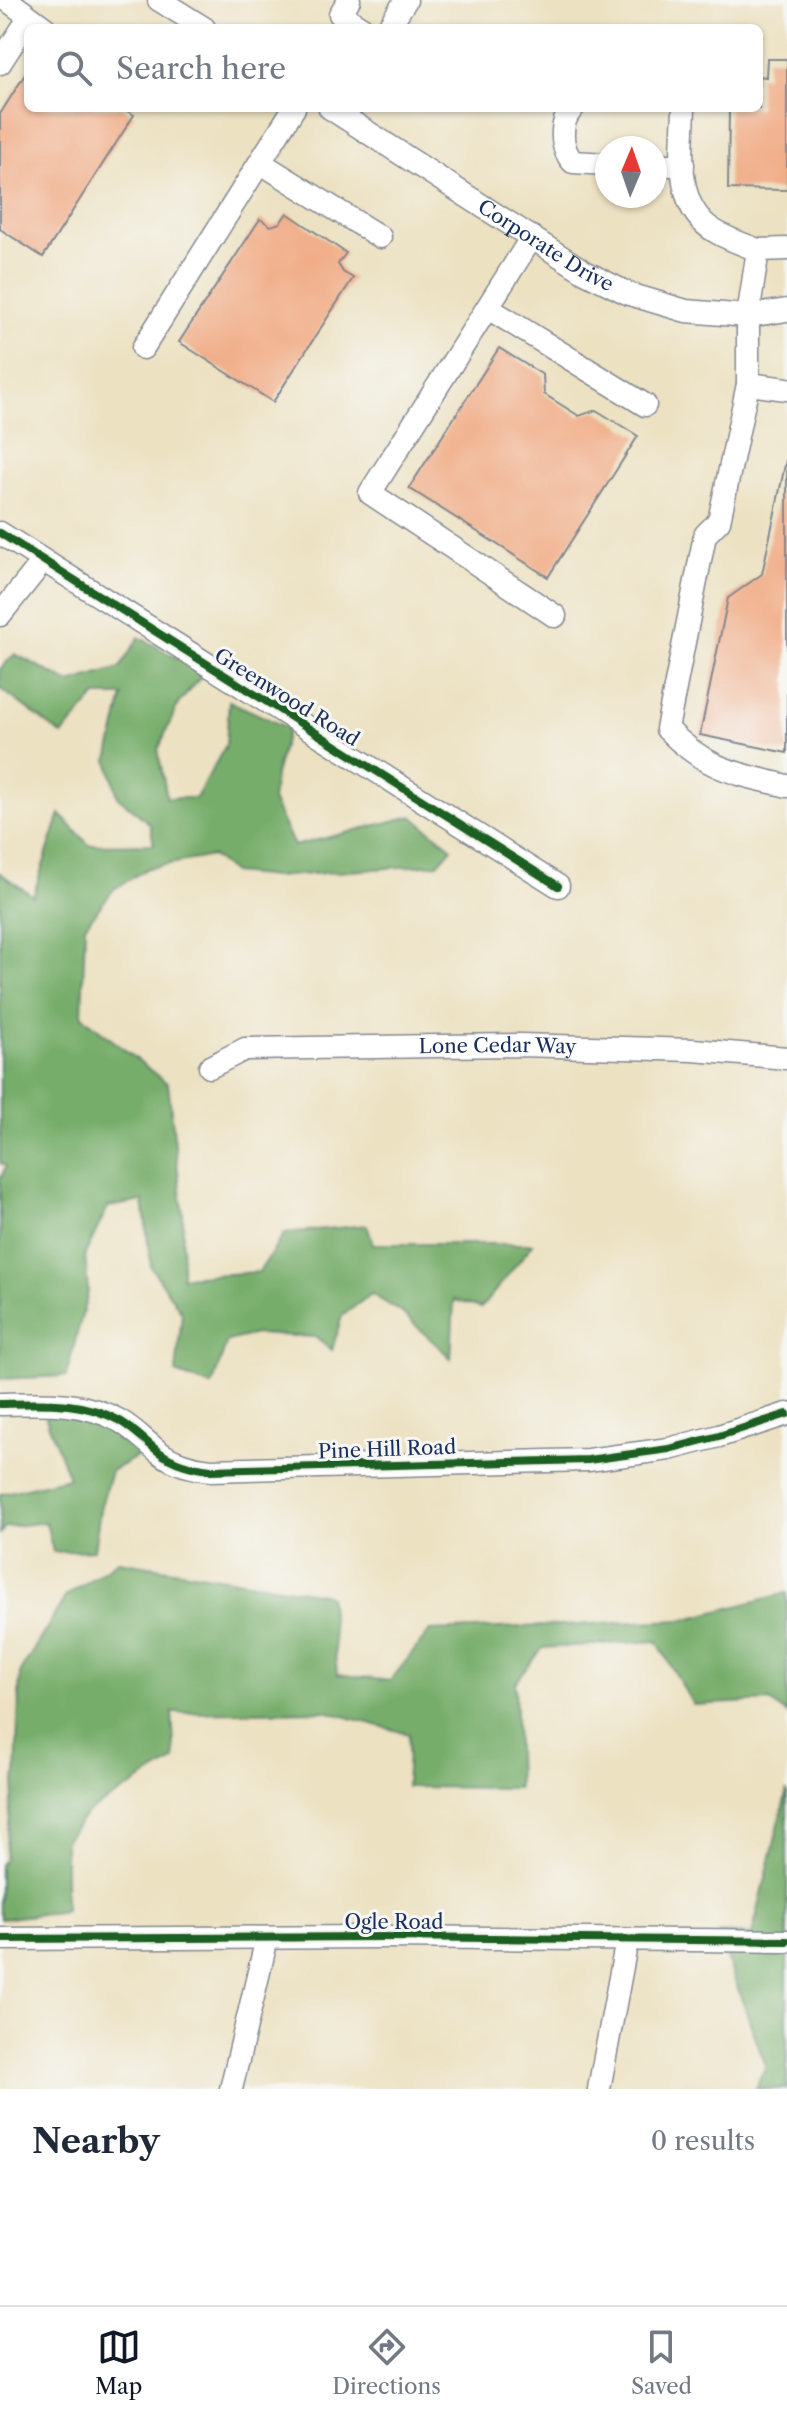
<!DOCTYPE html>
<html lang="en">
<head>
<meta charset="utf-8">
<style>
  :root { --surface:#fff; --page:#f6f6f7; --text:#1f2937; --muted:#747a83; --line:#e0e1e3; --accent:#111827 }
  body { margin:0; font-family:"Libre Caslon Text",serif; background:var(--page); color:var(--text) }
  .compass { position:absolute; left:595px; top:136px; width:72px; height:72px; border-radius:50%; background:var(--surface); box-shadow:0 2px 6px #0004; rotate:2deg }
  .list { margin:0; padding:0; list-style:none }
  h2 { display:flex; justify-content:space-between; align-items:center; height:104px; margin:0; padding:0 32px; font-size:34px }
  h2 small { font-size:26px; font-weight:400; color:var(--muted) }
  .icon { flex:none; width:44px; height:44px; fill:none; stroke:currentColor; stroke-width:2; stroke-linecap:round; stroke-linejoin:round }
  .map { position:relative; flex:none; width:787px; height:2089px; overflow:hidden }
  .search { position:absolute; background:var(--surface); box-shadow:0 2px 6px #0004; left:24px; right:24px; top:24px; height:88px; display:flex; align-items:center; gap:20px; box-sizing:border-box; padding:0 28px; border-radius:12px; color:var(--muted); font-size:30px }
  .sheet { height:216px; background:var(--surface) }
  nav { display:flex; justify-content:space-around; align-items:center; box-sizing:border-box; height:112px; border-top:2px solid var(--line); background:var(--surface); font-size:22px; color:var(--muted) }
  nav a { display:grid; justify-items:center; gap:4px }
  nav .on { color:var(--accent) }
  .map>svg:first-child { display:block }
</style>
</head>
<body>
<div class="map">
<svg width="787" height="2089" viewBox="0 0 787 2089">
  <rect width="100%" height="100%" fill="#f6f6f2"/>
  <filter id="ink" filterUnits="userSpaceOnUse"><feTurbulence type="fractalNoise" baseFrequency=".0125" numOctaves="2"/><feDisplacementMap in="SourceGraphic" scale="16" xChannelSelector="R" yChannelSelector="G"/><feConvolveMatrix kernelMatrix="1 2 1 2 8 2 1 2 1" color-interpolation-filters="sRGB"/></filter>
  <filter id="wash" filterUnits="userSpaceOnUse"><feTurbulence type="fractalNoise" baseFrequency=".006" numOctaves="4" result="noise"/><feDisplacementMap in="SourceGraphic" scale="32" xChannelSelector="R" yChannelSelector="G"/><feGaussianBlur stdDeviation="1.8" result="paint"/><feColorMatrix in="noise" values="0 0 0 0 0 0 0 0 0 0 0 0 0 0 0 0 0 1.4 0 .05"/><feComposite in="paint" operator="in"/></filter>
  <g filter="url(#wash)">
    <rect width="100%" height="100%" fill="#ece1c1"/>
    <g fill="#77ad6b" stroke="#496e64" stroke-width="2">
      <polygon points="139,637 204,673 178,704 158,750 167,798 196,798 226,745 229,701 288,728 275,775 272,800 294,846 412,816 452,848 438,864 274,877 233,873 212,856 148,868 114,889 85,926 82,1016 168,1084 183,1215 182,1277 259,1272 285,1233 367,1225 373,1244 533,1244 481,1308 454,1300 451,1358 401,1312 371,1294 342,1316 332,1350 316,1337 256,1334 227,1341 212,1386 176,1373 182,1313 151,1267 143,1201 108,1207 85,1254 88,1292 66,1376 0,1379 0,1180 6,1166 0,1163 0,873 33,896 60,814 89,845 154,844 150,824 118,797 108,760 123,696 96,696 62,735 0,688 0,669 15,654 70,683 120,668"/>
      <polygon points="43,1410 109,1422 142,1454 111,1471 100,1509 94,1550 53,1552 46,1522 5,1527 0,1534 0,1494 69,1478"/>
      <polygon points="118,1561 329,1595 337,1674 390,1681 430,1631 683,1620 787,1593 787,1714 770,1701 693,1705 657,1641 543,1648 515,1683 518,1788 406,1787 409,1734 325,1711 172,1713 175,1760 87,1813 65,1840 65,1911 0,1919 0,1865 4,1858 16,1774 20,1672 66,1596"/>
      <polygon points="787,1790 787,2089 756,2089 766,2067 718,1933 752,1935"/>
    </g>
    <g id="blocks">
      <g fill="#f1ad88">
        <polygon points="767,59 787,59 787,190 728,189 729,108 759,108 759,76 766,77"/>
        <polygon points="28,70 28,108 122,108 134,115 43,257 0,229 0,114"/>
        <polygon points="287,213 346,253 338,264 343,272 353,278 273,402 179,342 260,219 271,226 280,223"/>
        <polygon points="499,348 543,375 544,394 579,416 596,410 638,436 548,577 409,488"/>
        <polygon points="786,460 787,460 787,753 700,735 728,598 762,574"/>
      </g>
    </g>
  </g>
  <g filter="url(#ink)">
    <use href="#blocks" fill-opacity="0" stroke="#848890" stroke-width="2"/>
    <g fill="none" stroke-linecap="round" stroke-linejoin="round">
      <g stroke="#848890" stroke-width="25">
        <g id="minor">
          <polyline points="7,0 45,28"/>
          <polyline points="159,0 204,28"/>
          <polyline points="349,0 340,14 362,28"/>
          <polyline points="388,28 406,0"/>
          <polyline points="0,63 29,18"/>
          <path id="s1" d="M330,108L585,272L629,294L686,311L748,316L787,310"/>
          <path d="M573,108C559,122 560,148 573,162L607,164"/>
          <path d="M684,108C683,151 672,209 718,233C730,240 745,245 758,250L748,316V384L719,521L705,535L667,729C707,770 734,773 787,786"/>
          <polyline points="261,163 380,237"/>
          <polyline points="655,165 683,165"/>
          <polyline points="532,237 370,493 555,616"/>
          <polyline points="758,250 787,249"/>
          <polyline points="488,308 645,405"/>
          <polyline points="143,348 294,108"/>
          <polyline points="748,384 787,389"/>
          <polyline points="0,533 558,886"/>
          <polyline points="0,615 43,561"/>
          <path id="s2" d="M210,1067L245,1049L438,1046L520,1045L693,1050L787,1058"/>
          <path d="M0,1404C42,1403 82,1400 120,1421C135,1430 146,1442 159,1452C175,1464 192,1468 211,1470L588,1460L669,1449L719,1436L787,1414"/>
          <polyline points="0,1939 382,1937 787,1941"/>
          <polyline points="231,2089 267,1938"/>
          <polyline points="599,2089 627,1940"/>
        </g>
      </g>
      <use href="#minor" stroke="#fff" stroke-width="22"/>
      <g stroke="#f6f6f2" stroke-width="13">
        <g id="cycleway">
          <polyline points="0,533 558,886"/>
          <path d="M0,1404C42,1403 82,1400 120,1421C135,1430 146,1442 159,1452C175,1464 192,1468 211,1470L588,1460L669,1449L719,1436L787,1414"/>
          <polyline points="0,1939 382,1937 787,1941"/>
        </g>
      </g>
      <use href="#cycleway" stroke="#1b5e20" stroke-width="8"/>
    </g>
  </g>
  <g text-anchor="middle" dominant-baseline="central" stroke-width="6" stroke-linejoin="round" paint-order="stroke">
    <g font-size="20" fill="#1b2f5e" stroke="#f6f6f2">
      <text stroke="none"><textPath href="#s1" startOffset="256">Corporate Drive</textPath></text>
      <text transform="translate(287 697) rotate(32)">Greenwood Road</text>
      <text stroke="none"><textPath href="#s2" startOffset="292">Lone Cedar Way</textPath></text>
      <text transform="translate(387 1449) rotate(-2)">Pine Hill Road</text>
      <text x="394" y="1922">Ogle Road</text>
    </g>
  </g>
</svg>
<svg class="compass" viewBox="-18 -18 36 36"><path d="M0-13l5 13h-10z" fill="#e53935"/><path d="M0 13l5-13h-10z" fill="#747a83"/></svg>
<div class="search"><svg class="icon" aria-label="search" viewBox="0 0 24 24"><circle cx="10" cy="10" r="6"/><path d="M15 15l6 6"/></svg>Search here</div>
</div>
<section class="sheet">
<h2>Nearby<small>0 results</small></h2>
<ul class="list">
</ul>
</section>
<nav>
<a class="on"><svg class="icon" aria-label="map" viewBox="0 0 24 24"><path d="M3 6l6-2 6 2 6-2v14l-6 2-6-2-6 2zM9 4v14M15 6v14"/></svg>Map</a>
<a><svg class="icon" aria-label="directions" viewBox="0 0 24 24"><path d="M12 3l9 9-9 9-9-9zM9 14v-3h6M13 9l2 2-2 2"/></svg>Directions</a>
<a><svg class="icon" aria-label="saved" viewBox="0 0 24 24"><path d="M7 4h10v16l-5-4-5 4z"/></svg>Saved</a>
</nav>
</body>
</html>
